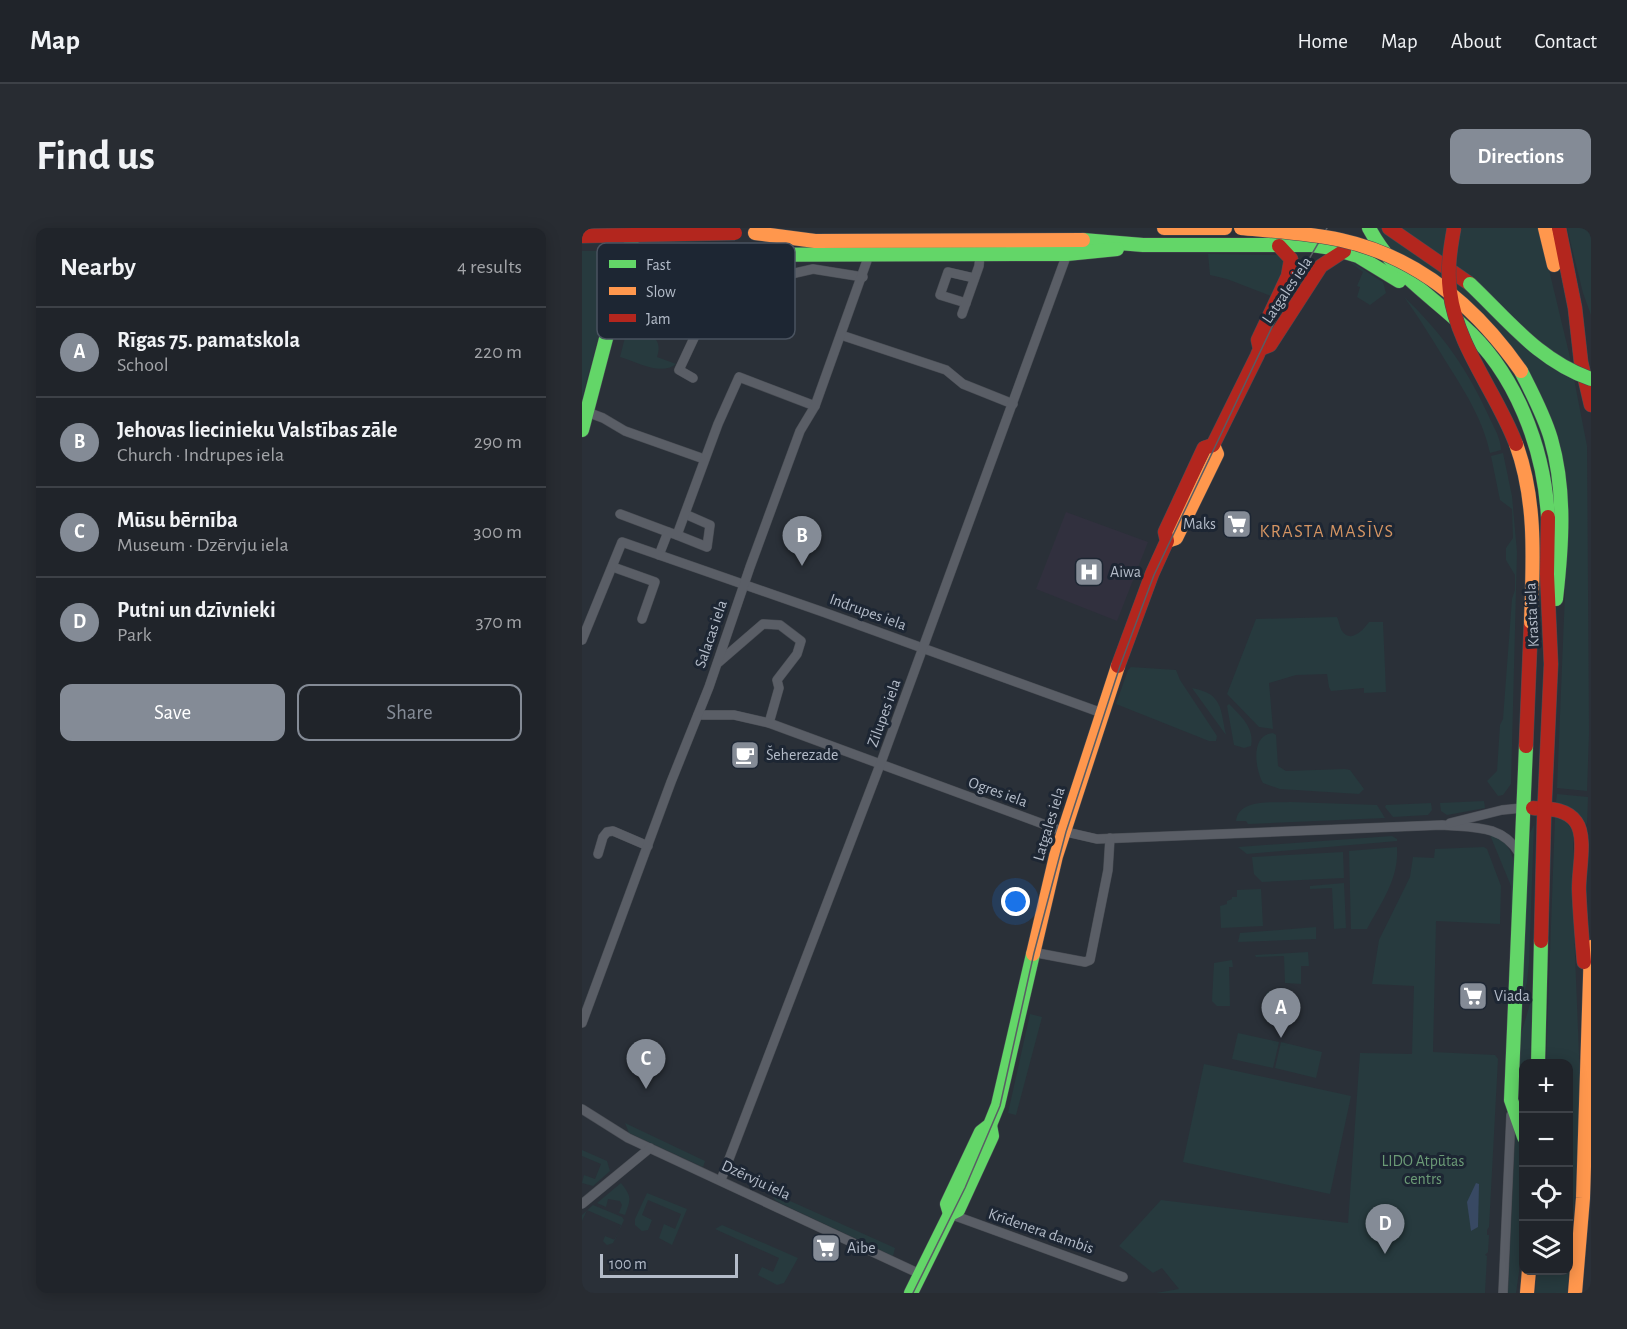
<!DOCTYPE html>
<html lang="en">
<head>
<meta charset="utf-8">
<style>
  :root { --surface:#20242a; --page:#282c32; --text:#f1f3f6; --muted:#a2a4a8; --line:#3d4147; --accent:#848b96 }
  body { margin:0; font-family:"Alegreya Sans",sans-serif; background:var(--page); color:var(--text) }
  .controls { position:absolute; right:18px; bottom:18px; display:grid; overflow:hidden; border-radius:12px; box-shadow:0 3px 15px #0003 }
  .controls button { width:54px; height:54px; display:grid; place-items:center; padding:0; border:0; border-bottom:2px solid var(--line); background:var(--surface); color:var(--text); font:30px sans-serif }
  .scale { position:absolute; left:18px; bottom:15px; width:138px; box-sizing:border-box; padding-left:6px; border:3px solid #b4bcc9; border-top:0; font-size:16px; line-height:21px; white-space:nowrap; color:#b4bcc9; -webkit-text-stroke:4px #1d2633; paint-order:stroke }
  .you { position:absolute; left:434px; top:674px; width:21px; height:21px; margin:-15px; border:4px solid #fff; border-radius:50%; background:#1a73e8; box-shadow:0 0 0 9px #1a73e833 }
  .badge { display:grid; place-items:center; width:39px; height:39px; border-radius:50%; background:var(--accent); color:#fff; font-size:20px; font-weight:700 }
  .pin { position:absolute; translate:-50% -50px; filter:drop-shadow(0 2px 3px #0008) }
  .pin::after { content:''; position:absolute; top:32px; width:21px; height:18px; background:inherit; clip-path:polygon(0 0,100% 0,50% 100%) }
  .list { margin:0; padding:0; list-style:none }
  h2 { display:flex; justify-content:space-between; align-items:center; height:78px; margin:0; padding:0 24px; font-size:26px }
  h2 small { font-size:20px; font-weight:400; color:var(--muted) }
  .list li { display:grid; grid-template-columns:39px 1fr auto; gap:18px; align-items:center; box-sizing:border-box; height:90px; padding:0 24px; border-top:2px solid var(--line) }
  .list b { display:block; font-size:22px; white-space:nowrap }
  .list p { margin:0; font-size:20px; white-space:nowrap; color:var(--muted) }
  .list em { font-size:20px; font-style:normal; color:var(--muted) }
  .actions { display:flex; gap:12px; padding:18px 24px }
  .actions a { flex:1; padding:14px 0; border:2px solid var(--accent); border-radius:12px; text-align:center; font-size:21px; color:var(--accent) }
  .actions .main { background:var(--accent); color:#fff }
  .icon { flex:none; width:33px; height:33px; fill:none; stroke:currentColor; stroke-width:2; stroke-linecap:round; stroke-linejoin:round }
  .map { position:relative; flex:none; width:1009px; height:1065px; overflow:hidden; border-radius:12px }
  header { display:flex; align-items:center; gap:36px; box-sizing:border-box; height:84px; padding:0 30px; background:var(--surface); border-bottom:2px solid var(--line) }
  header strong { font-size:28px }
  nav { display:flex; gap:33px; margin-inline-start:auto; font-size:21px }
  .intro { display:flex; align-items:center; justify-content:space-between; box-sizing:border-box; height:144px; padding:0 36px }
  h1 { margin:0; font-size:42px }
  .button { padding:15px 27px; border-radius:12px; background:var(--accent); color:#fff; font-size:21px; font-weight:700 }
  main { display:flex; gap:36px; padding:0 36px }
  aside { flex:1; background:var(--surface); border-radius:12px; box-shadow:0 3px 15px #0003 }
  .map>svg:first-child { display:block }
</style>
</head>
<body>
<header>
<strong>Map</strong>
<nav><a>Home</a><a>Map</a><a>About</a><a>Contact</a></nav>
</header>
<div class="intro"><h1>Find us</h1><a class="button">Directions</a></div>
<main>
<aside>
<h2>Nearby<small>4 results</small></h2>
<ul class="list">
<li><span class="badge">A</span><div><b>Rīgas 75. pamatskola</b><p>School</p></div><em>220 m</em></li>
<li><span class="badge">B</span><div><b>Jehovas liecinieku Valstības zāle</b><p>Church · Indrupes iela</p></div><em>290 m</em></li>
<li><span class="badge">C</span><div><b>Mūsu bērnība</b><p>Museum · Dzērvju iela</p></div><em>300 m</em></li>
<li><span class="badge">D</span><div><b>Putni un dzīvnieki</b><p>Park</p></div><em>370 m</em></li>
</ul>
<div class="actions"><a class="main">Save</a><a>Share</a></div>
</aside>
<div class="map">
<svg width="1009" height="1065" viewBox="0 0 1009 1065">
  <rect width="100%" height="100%" fill="#2a3038"/>
  <polygon fill="#31303e" points="484,284 566,314 535,393 454,361"/>
  <g fill="#273a3e">
    <polygon points="794,0 957,0 987,125 1005,218 1007,505 1005,563 975,560 983,365 972,290 930,149 829,47"/>
    <polygon points="985,0 1009,0 1009,87 1001,65"/>
    <polygon points="0,23 25,23 24,54 28,55 17,107 0,170"/>
    <polygon points="626,26 695,27 703,35 703,39 689,68 645,51 628,47"/>
    <path d="M768,34C781,39 789,48 801,54L804,65L788,77L775,69L778,59L775,58L781,44Z"/>
    <path d="M822,69C860,105 887,143 908,191C913,201 919,212 919,222L908,225C901,193 885,167 868,140C853,116 839,92 822,69Z"/>
    <path d="M53,70L62,73L53,99C67,104 82,111 75,129L94,136C79,148 55,134 38,129Z"/>
    <polygon points="921,225 930,268 935,324 929,556 921,567 916,568 905,553 915,543 918,497 921,491 930,371 933,362 933,347 924,332 924,320 931,310 930,281 918,272 909,228"/>
    <path d="M755,389C757,393 758,400 760,403C769,416 782,401 787,394H801L804,464L782,465V460L749,463L747,459L745,446L714,447L687,455L691,501L677,499L645,466L674,391Z"/>
    <polygon points="549,439 594,442 598,452 635,508 634,513 627,513 534,476 546,442"/>
    <path d="M610,460C641,466 638,480 644,507Z"/>
    <path d="M647,476C658,487 673,500 669,518L662,520L652,517L645,478Z"/>
    <path d="M691,505L694,507L696,538L704,543L763,541L768,542L782,561L777,566L698,561L681,555C673,541 668,507 691,505Z"/>
    <polygon points="975,566 1006,569 1005,596 974,574"/>
    <polygon points="902,573 903,580 865,587 859,583 858,575"/>
    <path d="M708,574L795,577L803,590L666,596L664,593H654C657,570 691,575 708,574Z"/>
    <polygon points="849,575 850,582 846,587 811,589 803,579 804,577"/>
    <polygon points="973,588 980,590 991,602 992,702 998,851 993,967 985,1065 953,1065 955,1043 987,1042 987,836 964,835"/>
    <polygon points="952,597 947,735 945,754 939,777 946,609"/>
    <path d="M908,607C946,617 930,670 928,699L929,658Z"/>
    <polygon points="810,608 815,611 815,613 665,626 656,619"/>
    <path d="M815,619C817,651 800,673 785,701H769L767,623Z"/>
    <polygon points="902,619 905,621 919,658 918,696 854,693 851,824 913,827 916,831 907,999 905,1002 905,1007 907,1007 906,1024 903,1027 905,1028 903,1065 574,1065 597,1061 580,1040 571,1045 537,1018 579,972 766,995 778,825 830,826 832,758 790,756 797,712 828,649 831,629 852,630 853,621"/>
    <polygon points="761,624 762,650 680,654 672,646 670,629"/>
    <polygon points="762,655 764,700 752,701 750,660 728,661 728,658"/>
    <polygon points="679,661 681,698 639,700 638,678 645,676 645,673 650,671 650,669 655,669 655,662"/>
    <polygon points="734,699 734,711 656,714 658,705"/>
    <polygon points="726,724 727,738 719,738 719,756 703,755 702,728 674,729 673,727"/>
    <polygon points="650,732 651,739 647,739 648,778 635,778 630,773 632,735"/>
    <polygon points="707,763 712,766 713,789 709,792 687,787 683,780 684,766 686,764"/>
    <polygon points="950,769 948,835 942,836 942,898 937,888 937,813"/>
    <polygon points="448,786 460,789 434,887 426,885"/>
    <polygon points="656,805 697,814 691,840 650,831"/>
    <polygon points="699,814 740,824 734,850 693,840"/>
    <polygon points="622,836 769,868 748,966 601,934"/>
    <polygon points="43,895 123,933 121,939 47,905"/>
    <polygon points="933,906 939,916 940,928 937,1044 934,1065 926,1065"/>
    <polygon points="0,922 25,933 28,943 11,958 0,955 2,947 13,951 19,936 0,928"/>
    <path d="M39,955C50,969 49,971 43,987L37,985L40,977L38,973L26,971L24,979L15,975Z"/>
    <polygon points="188,964 313,1020 311,1028 200,976 193,972"/>
    <polygon points="65,965 105,981 90,1017 77,1010 82,996 93,1001 99,986 66,972 60,987 70,992 66,1002 60,1003 53,997 53,991"/>
    <polygon points="11,977 40,989 42,992 31,1015 25,1017 21,1013 23,1008 33,1012 39,997 5,982 0,993 0,987"/>
    <polygon points="140,997 216,1030 202,1055 195,1057 176,1047 180,1039 191,1044 197,1030 133,1001"/>
  </g>
  <polygon fill="#384963" points="894,955 897,956 896,999 889,1003 885,974"/>
  <g fill="none" stroke-linecap="round" stroke-linejoin="round">
    <g stroke="#484c53" stroke-width="10">
      <g id="street">
        <polyline points="384,75 358,67 366,44 392,50"/>
        <polyline points="200,78 209,46 231,41 281,49"/>
        <polyline points="380,86 397,38 398,27"/>
        <polyline points="259,107 364,142 381,156 431,176"/>
        <polyline points="111,150 97,142 112,110 141,28"/>
        <polyline points="5,184 21,190 43,203 122,231"/>
        <polyline points="38,286 86,304"/>
        <polyline points="95,307 125,319 128,297 103,286"/>
        <polyline points="77,327 86,304 95,307 136,196 157,149 233,178"/>
        <polyline points="31,339 73,354 60,391"/>
        <polyline points="0,412 40,314 241,384 520,485"/>
        <polyline points="137,434 181,396 198,397 219,413 215,426 195,452 197,460 187,495"/>
        <path d="M116,487H152L187,495L480,603L515,611L860,597C890,600 920,596 937,625"/>
        <polyline points="868,595 920,582 940,580"/>
        <polyline points="16,626 21,609 25,604 31,603 66,618"/>
        <polyline points="450,724 503,734 508,732 526,642 528,610"/>
        <polyline points="0,795 89,554 127,459 168,339 218,203 233,178 287,27"/>
        <polyline points="0,881 46,910 338,1046"/>
        <polyline points="139,952 301,529 485,26"/>
        <polyline points="0,976 68,920"/>
        <polyline points="368,986 541,1049"/>
        <polyline points="921,1065 929,887"/>
      </g>
    </g>
    <g stroke="#484c53" stroke-width="15">
      <g id="fast">
        <path d="M787,0C810,44 846,65 881,98C934,145 962,220 966,289"/>
        <polyline points="501,12 561,17 730,17 750,20 776,28 817,53"/>
        <polyline points="46,27 485,26 535,21"/>
        <path d="M939,143C950,165 962,187 969,211C984,263 980,318 974,371"/>
        <polyline points="0,202 53,0"/>
        <polyline points="956,836 959,713"/>
        <polyline points="942,909 929,872 944,518"/>
        <polyline points="368,986 365,976 399,904 408,897 416,877 451,726"/>
        <polyline points="329,1065 368,986 376,982 410,908 408,897"/>
      </g>
    </g>
    <g stroke="#484c53" stroke-width="15">
      <g id="slow">
        <polyline points="582,0 643,0"/>
        <polyline points="963,0 972,37"/>
        <polyline points="173,5 233,13 501,12"/>
        <polyline points="585,313 594,310 635,226 631,217"/>
        <polyline points="451,726 474,628 536,438"/>
        <polyline points="945,1065 947,1042"/>
        <polyline points="993,1065 1001,970 1009,719"/>
      </g>
    </g>
    <g stroke="#484c53" stroke-width="15">
      <g id="jam">
        <polyline points="807,0 888,56"/>
        <polyline points="977,0 993,80 999,134 1009,177"/>
        <polyline points="678,121 688,117 739,38 762,23"/>
        <polyline points="536,438 570,346 585,313 583,304 622,220 631,217 675,128 678,121 676,112 706,48 709,31 697,18"/>
        <polyline points="944,518 949,394"/>
        <path d="M951,580C966,581 984,580 994,594C1005,609 996,645 997,663C998,687 1000,711 1002,734"/>
        <polyline points="959,713 962,591 969,436 965,346 966,289"/>
      </g>
    </g>
    <use href="#street" stroke="#5a5e66" stroke-width="9"/>
    <use href="#fast" stroke="#63d668" stroke-width="14"/>
    <use href="#slow" stroke="#ff974d" stroke-width="14"/>
    <use href="#jam" stroke="#b3261e" stroke-width="14"/>
    <polyline stroke="#595d64" stroke-width="1.5" points="331,1065 383,960 418,878 452,725 484,604 538,438 572,347 701,76 745,0"/>
    <polyline stroke="#595d64" stroke-width="3" stroke-dasharray="6 6" stroke-linecap="butt" points="0,5 2,0"/>
    <g stroke="#474c53" stroke-width="15" stroke-linecap="butt">
      <path id="fast-bridge" d="M888,56C927,93 956,132 1009,151"/>
    </g>
    <g stroke="#474c53" stroke-width="15" stroke-linecap="butt">
      <g id="slow-bridge">
        <path d="M659,0C692,3 726,5 759,12C836,29 895,80 939,143"/>
        <path d="M934,216C955,273 951,334 949,394"/>
      </g>
    </g>
    <g stroke="#474c53" stroke-width="15" stroke-linecap="butt">
      <g id="jam-bridge">
        <path d="M872,0C868,22 865,42 868,64C875,119 915,165 934,216"/>
        <polyline points="0,8 153,5"/>
      </g>
    </g>
    <use href="#fast-bridge" stroke="#63d668" stroke-width="14"/>
    <use href="#slow-bridge" stroke="#ff974d" stroke-width="14"/>
    <use href="#jam-bridge" stroke="#b3261e" stroke-width="14"/>
  </g>
  <defs>
    <g id="supermarket-square" transform="scale(1.5)"><rect x="-9" y="-9" width="18" height="18" rx="4" fill="#848b96" stroke="#1d2633"/><path d="M-6-5.5h2.5l.6 2H6L4.5 2H-2.5L-4.4-4H-6ZM-1.5 3.2a1.3 1.3 0 1 0 .1 0ZM3 3.2a1.3 1.3 0 1 0 .1 0Z" fill="#fff"/></g>
    <g id="hospital-square" transform="scale(1.5)"><rect x="-9" y="-9" width="18" height="18" rx="4" fill="#848b96" stroke="#1d2633"/><path d="M-5-5h3v3.5h4V-5h3V5h-3V1.5h-4V5h-3Z" fill="#fff"/></g>
    <g id="cafe-square" transform="scale(1.5)"><rect x="-9" y="-9" width="18" height="18" rx="4" fill="#848b96" stroke="#1d2633"/><path d="M-5.5-4.5H6V0H3Q3 3.5 0 3.5H-2.5Q-5.5 3.5-5.5 0ZM3-3.2v2h1.7v-2ZM-6 4.5H4V6H-6Z" fill="#fff"/></g>
  </defs>
  <g fill-rule="evenodd">
    <use href="#supermarket-square" x="655" y="296"/>
    <use href="#hospital-square" x="507" y="344"/>
    <use href="#cafe-square" x="163" y="527"/>
    <use href="#supermarket-square" x="891" y="768"/>
    <use href="#supermarket-square" x="244" y="1020"/>
  </g>
  <g text-anchor="middle" dominant-baseline="central" stroke-width="6" stroke-linejoin="round" paint-order="stroke">
    <g font-size="16" fill="#b4bcc9" stroke="#1d2633">
      <text transform="translate(705 62) rotate(-56)">Latgales iela</text>
      <text transform="translate(286 384) rotate(20)">Indrupes iela</text>
      <text transform="translate(950 387) rotate(-93)">Krasta iela</text>
      <text transform="translate(129 406) rotate(-71)">Salacas iela</text>
      <text transform="translate(302 485) rotate(-70)">Zilupes iela</text>
      <text transform="translate(416 564) rotate(20)">Ogres iela</text>
      <text transform="translate(467 596) rotate(-73)">Latgales iela</text>
      <text transform="translate(174 952) rotate(25)">Dzērvju iela</text>
      <text transform="translate(459 1003) rotate(19)">Krīdenera dambis</text>
    </g>
    <g font-size="16" fill="#b4bcc9" stroke="#1d2633" text-anchor="start">
      <text x="634" y="296" text-anchor="end">Maks</text>
      <text x="528" y="344">Aiwa</text>
      <text x="184" y="527">Šeherezade</text>
      <text x="912" y="768">Viada</text>
      <text x="265" y="1020">Aibe</text>
    </g>
    <g font-size="16" fill="#6b9a76" stroke="#1d2633">
      <text x="841" y="933">LIDO Atpūtas<tspan x="841" dy="18">centrs</tspan></text>
    </g>
    <g font-size="18" letter-spacing="1.5" fill="#d59563" stroke="#1d2633">
      <text x="745" y="304">KRASTA MASĪVS</text>
    </g>
  </g>
  <rect x="15" y="15" width="198" height="96" rx="9" fill="#1d2633" stroke="#4a5360" stroke-width="1.5"/>
  <rect x="27" y="32" width="27" height="8" fill="#63d668"/>
  <rect x="27" y="59" width="27" height="8" fill="#ff974d"/>
  <rect x="27" y="86" width="27" height="8" fill="#b3261e"/>
  <g font-size="16" fill="#b4bcc9">
    <text x="64" y="42">Fast</text>
    <text x="64" y="69">Slow</text>
    <text x="64" y="96">Jam</text>
  </g>
</svg>
<div class="controls">
<button>+</button>
<button>−</button>
<button><svg class="icon" aria-label="locate" viewBox="0 0 24 24"><circle cx="12" cy="12" r="6"/><path d="M12 2v4M12 18v4M2 12h4M18 12h4"/></svg></button>
<button><svg class="icon" aria-label="layers" viewBox="0 0 24 24"><path d="M12 4l9 5-9 5-9-5zM3 14l9 5 9-5"/></svg></button>
</div>
<div class="scale">100 m</div>
<div class="you"></div>
<div class="pin badge" style="left:699px;top:810px">A</div>
<div class="pin badge" style="left:220px;top:338px">B</div>
<div class="pin badge" style="left:64px;top:861px">C</div>
<div class="pin badge" style="left:803px;top:1026px">D</div>
</div>
</main>
</body>
</html>
